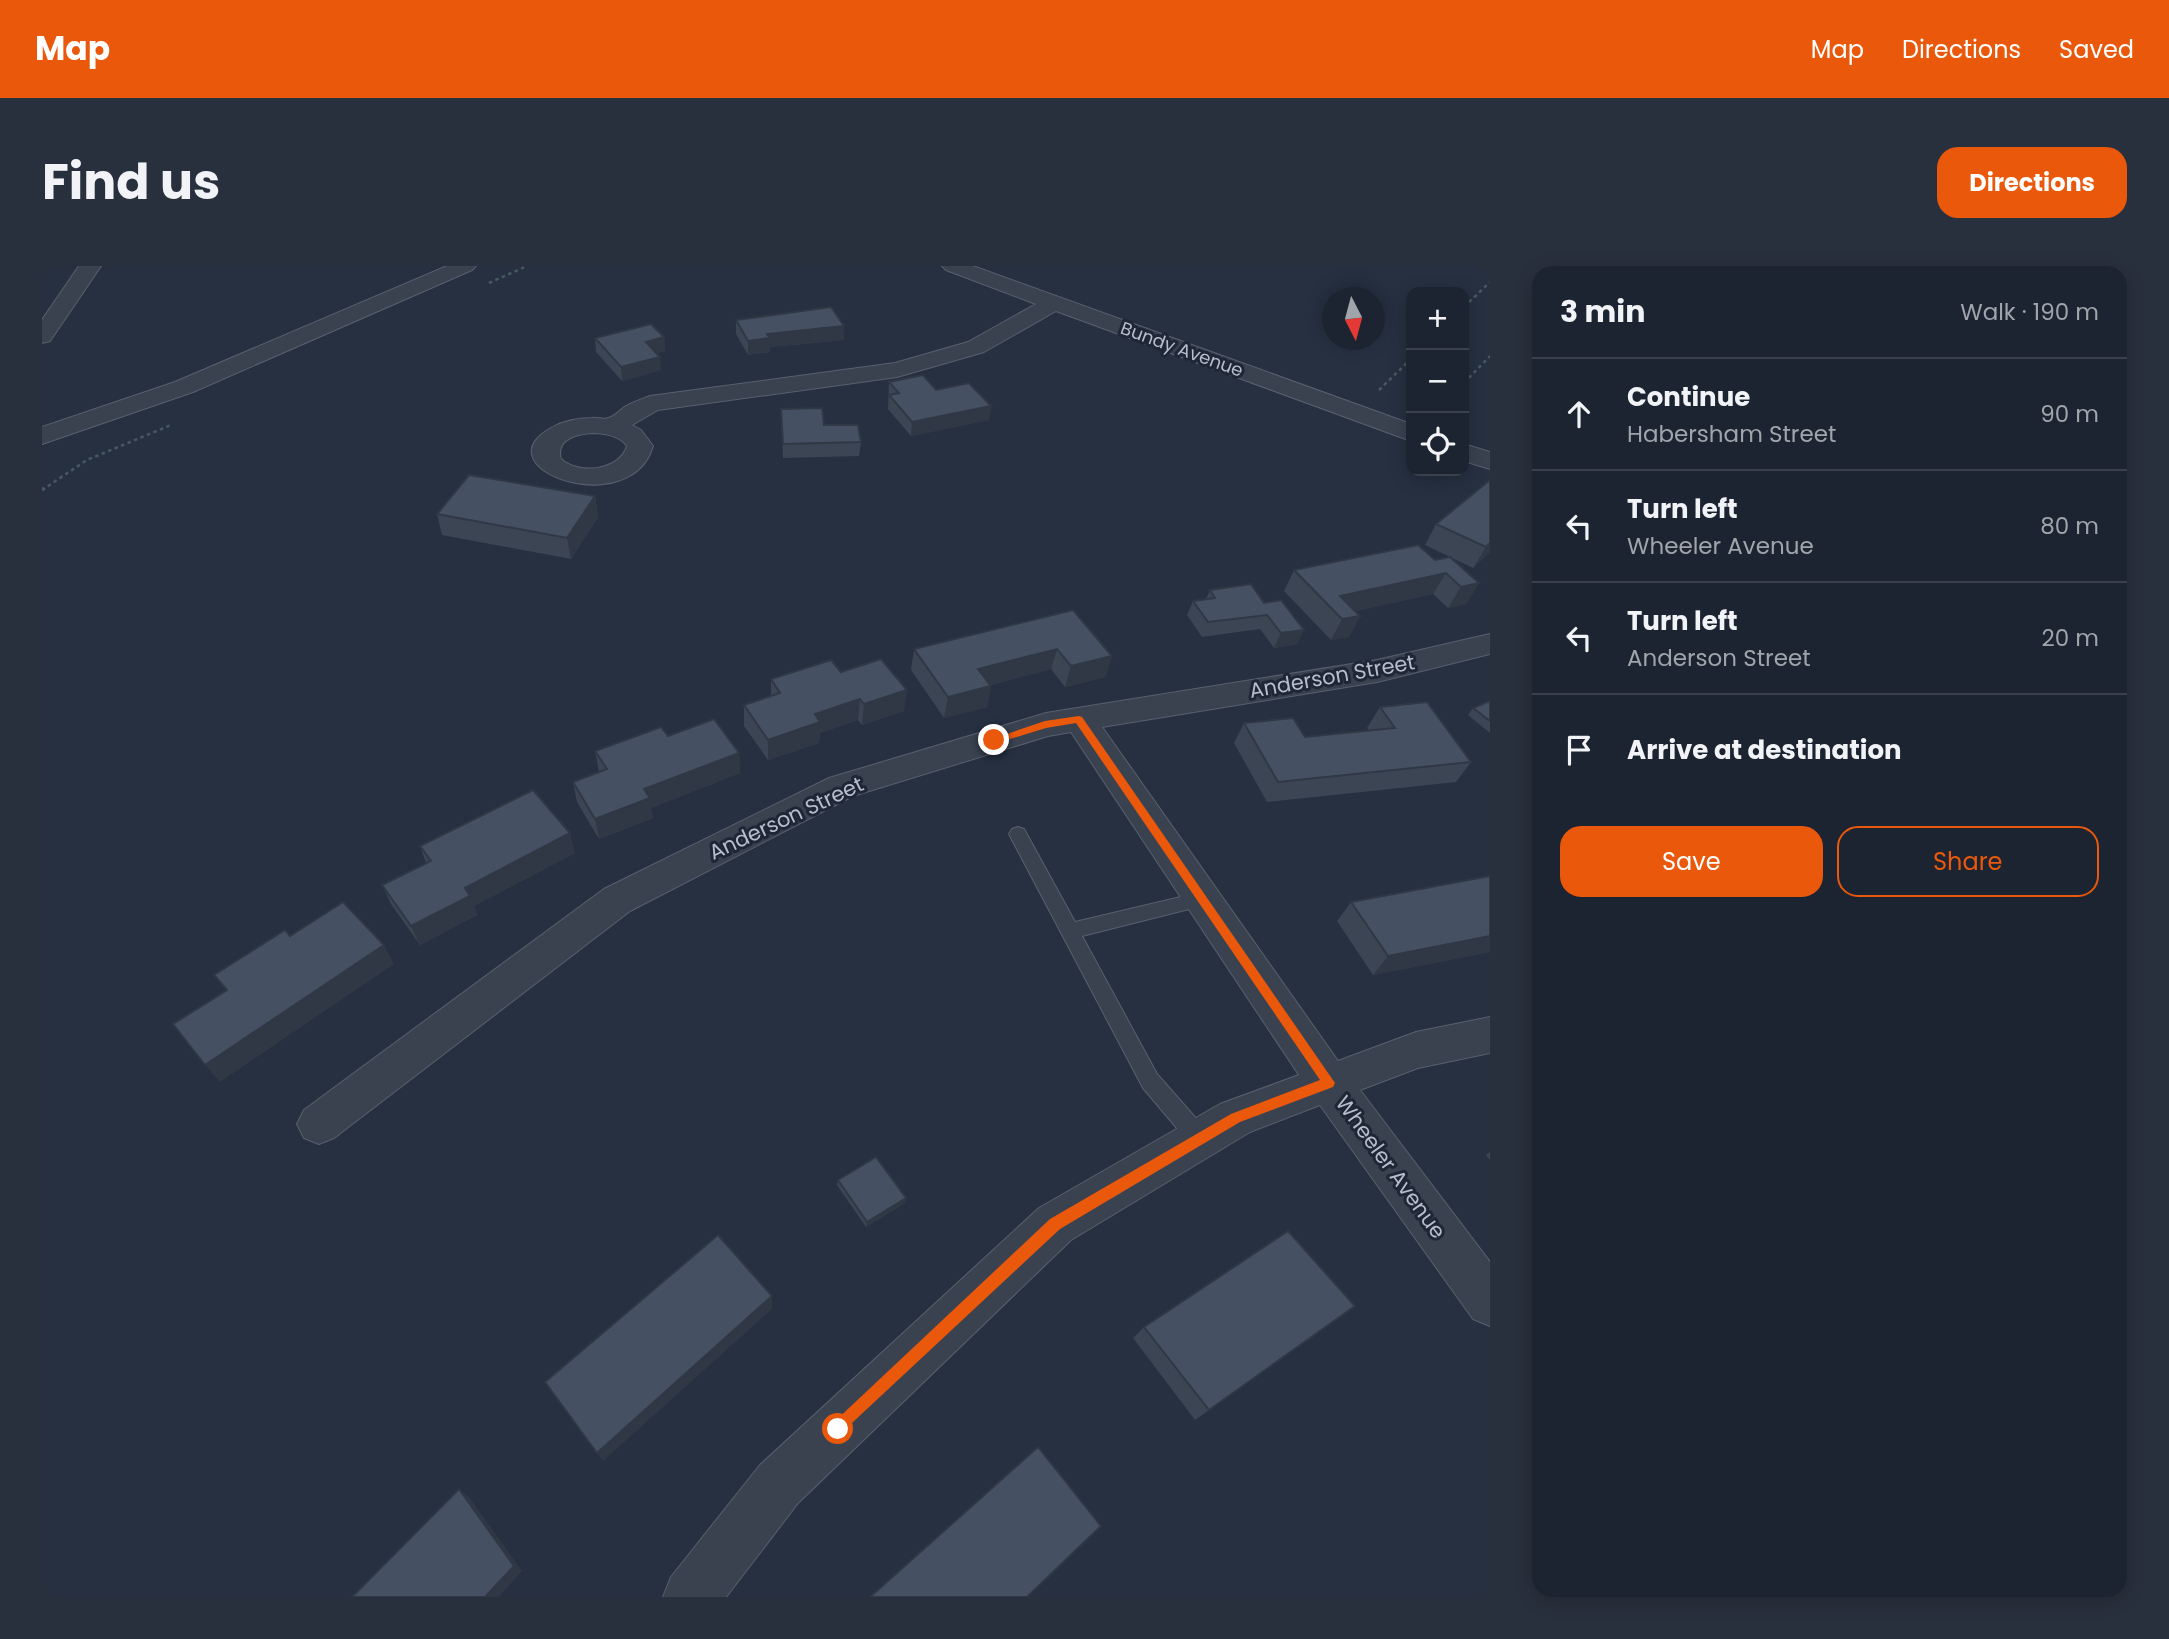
<!DOCTYPE html>
<html lang="en">
<head>
<meta charset="utf-8">
<style>
  :root { --surface:#1c2431; --page:#29303d; --text:#f1f3f6; --muted:#a0a4ab; --line:#3a414d; --accent:#ea580c }
  body { margin:0; font-family:Poppins,sans-serif; background:var(--page); color:var(--text) }
  .controls { position:absolute; right:21px; top:21px; display:grid; overflow:hidden; border-radius:14px; box-shadow:0 4px 18px #0003 }
  .controls button { width:63px; height:63px; display:grid; place-items:center; padding:0; border:0; border-bottom:2px solid var(--line); background:var(--surface); color:var(--text); font:35px sans-serif }
  .compass { position:absolute; left:1280px; top:21px; width:63px; height:63px; border-radius:50%; background:var(--surface); box-shadow:0 4px 18px #0003; rotate:174deg }
  .stop { position:absolute; width:21px; height:21px; margin:-16px; border:5px solid #ea580c; border-radius:50%; background:#fff }
  .stop.end { background:#ea580c; border-color:#fff; box-shadow:0 2px 7px #0008 }
  .list { margin:0; padding:0; list-style:none }
  h2 { display:flex; justify-content:space-between; align-items:center; height:91px; margin:0; padding:0 28px; font-size:30px }
  h2 small { font-size:23px; font-weight:400; color:var(--muted) }
  .list li { display:grid; grid-template-columns:46px 1fr auto; gap:21px; align-items:center; box-sizing:border-box; height:112px; padding:0 28px; border-top:2px solid var(--line) }
  .list b { display:block; font-size:26px; white-space:nowrap }
  .list p { margin:0; font-size:23px; white-space:nowrap; color:var(--muted) }
  .list em { font-size:23px; font-style:normal; color:var(--muted) }
  .actions { display:flex; gap:14px; padding:21px 28px }
  .actions a { flex:1; padding:16px 0; border:2px solid var(--accent); border-radius:21px; text-align:center; font-size:24px; color:var(--accent) }
  .actions .main { background:var(--accent); color:#fff }
  .icon { flex:none; width:38px; height:38px; fill:none; stroke:currentColor; stroke-width:2; stroke-linecap:round; stroke-linejoin:round }
  .map { position:relative; flex:none; width:1448px; height:1331px; overflow:hidden; border-radius:21px }
  header { display:flex; align-items:center; gap:42px; box-sizing:border-box; height:98px; padding:0 35px; background:var(--accent); color:#fff }
  header strong { font-size:33px }
  nav { display:flex; gap:38px; margin-inline-start:auto; font-size:24px }
  .intro { display:flex; align-items:center; justify-content:space-between; box-sizing:border-box; height:168px; padding:0 42px }
  h1 { margin:0; font-size:49px }
  .button { padding:18px 32px; border-radius:21px; background:var(--accent); color:#fff; font-size:24px; font-weight:700 }
  main { display:flex; gap:42px; padding:0 42px }
  aside { flex:1; background:var(--surface); border-radius:21px; box-shadow:0 4px 18px #0003 }
  .map>svg:first-child { display:block }
</style>
</head>
<body>
<header>
<strong>Map</strong>
<nav><a>Map</a><a>Directions</a><a>Saved</a></nav>
</header>
<div class="intro"><h1>Find us</h1><a class="button">Directions</a></div>
<main>
<div class="map">
<svg width="1448" height="1331" viewBox="0 0 1448 1331">
  <rect width="100%" height="100%" fill="#263041"/>
  <g fill="none" stroke-linecap="round" stroke-linejoin="round">
    <g stroke="#58606e" stroke-width="2">
      <polygon id="service" points="976,561 982,563 1033,656 1160,626 1167,628 1169,633 1167,638 1040,670 1115,808 1166,866 1169,873 1166,880 1158,883 1150,880 1101,822 967,568 970,563"/>
    </g>
    <g stroke="#58606e" stroke-width="2">
      <g id="minor">
        <polygon points="37,0 59,0 8,75 0,77 0,54"/>
        <polygon points="405,0 434,0 430,4 151,126 0,178 0,161 133,116"/>
        <path d="M900,0H931L1369,158V175L1014,45L942,86L855,111L616,144L590,159L599,164L611,180C589,256 437,203 509,162C521,155 537,152 550,152C555,151 562,154 566,152C572,151 578,144 584,140C591,136 600,133 608,130L853,97L926,76L994,38L904,4ZM554,167C565,168 578,170 585,180C577,205 537,209 519,193C513,172 538,167 554,167Z"/>
        <polygon points="1422,178 1448,186 1448,203 1422,195"/>
        <polygon points="1448,368 1448,388 1335,416 1060,461 1296,795 1374,766 1448,751 1448,787 1376,802 1318,824 1448,996 1448,1060 1431,1053 1278,839 1208,866 1029,974 756,1237 684,1331 621,1331 629,1311 718,1199 997,942 1178,838 1257,809 1029,466 1006,470 811,530 588,645 292,872 277,878 262,872 255,858 262,844 562,623 787,512 1004,447 1335,394"/>
      </g>
    </g>
    <g stroke="#465a5e" stroke-width="2.5" stroke-dasharray="3.5 3.5" stroke-linecap="butt">
      <polyline points="447,17 485,0"/>
      <polyline points="1422,41 1448,16"/>
      <polyline points="1422,117 1448,90"/>
      <polyline points="1337,124 1369,93"/>
      <polyline points="0,224 45,194 129,159"/>
    </g>
    <polyline stroke="#465a5e" stroke-width="3.5" stroke-dasharray="4.5 4.5" stroke-linecap="butt" points="0,224 2,222"/>
    <use href="#service" fill="#3a4250" fill-rule="evenodd"/>
    <use href="#minor" fill="#3a4250" fill-rule="evenodd"/>
  </g>
  <g fill="#3b4554">
    <polygon points="694,54 802,60 802,74 728,81 728,86 706,89 694,68"/>
    <polygon points="622,71 623,85 615,87 619,104 580,115 554,86 553,72"/>
    <polygon points="847,116 894,124 949,140 947,154 869,170 846,143"/>
    <polygon points="739,143 782,159 819,176 817,190 741,192"/>
    <polygon points="1448,214 1448,286 1431,302 1408,291 1437,317 1424,338 1406,342 1391,328 1314,345 1318,350 1307,371 1289,374 1242,325 1252,304 1393,294 1408,291 1383,279 1394,258"/>
    <polygon points="553,230 556,251 529,293 400,269 395,248"/>
    <polygon points="1209,318 1255,378 1232,382 1218,363 1160,371 1145,349 1151,335 1164,333 1168,324"/>
    <polygon points="1031,344 1070,390 1063,411 1023,421 1009,403 948,419 949,420 945,441 902,452 869,404 872,383"/>
    <polygon points="799,406 862,445 820,459 816,454 778,467 777,477 726,494 702,460 702,439 729,430 729,413"/>
    <polygon points="1448,435 1448,467 1426,449 1431,442"/>
    <polygon points="1338,441 1429,496 1414,516 1225,536 1192,477 1202,457 1263,471 1327,464 1325,462"/>
    <polygon points="626,470 697,487 698,507 609,542 611,552 557,573 535,536 531,516 557,506 553,485"/>
    <polygon points="378,580 533,587 432,640 435,649 378,679 349,638 340,619 384,597"/>
    <polygon points="1448,610 1448,686 1331,709 1295,655 1309,636"/>
    <polygon points="1448,886 1448,894 1444,889"/>
    <polygon points="796,914 864,932 863,937 824,961 795,919"/>
    <polygon points="1313,1040 1153,1154 1091,1072 1102,1061"/>
  </g>
  <g fill="#303845">
    <polygon points="802,60 802,74 728,81 728,86 706,89 706,75 725,68"/>
    <polygon points="622,71 623,85 605,90 604,76"/>
    <polygon points="618,91 619,104 580,115 579,101"/>
    <polygon points="949,140 947,154 869,170 870,156"/>
    <polygon points="553,230 556,251 529,293 525,272"/>
    <polygon points="1448,277 1448,286 1431,302 1444,281"/>
    <polygon points="1404,307 1391,328 1296,349 1298,330"/>
    <polygon points="1437,317 1424,338 1406,342 1419,321"/>
    <polygon points="1318,350 1307,371 1289,374 1300,353"/>
    <polygon points="1262,364 1255,378 1232,382 1239,367"/>
    <polygon points="1015,383 1009,403 932,423 936,403"/>
    <polygon points="1070,390 1063,411 1023,421 1029,400"/>
    <polygon points="949,420 945,441 902,452 906,431"/>
    <polygon points="865,424 862,445 820,459 822,438"/>
    <polygon points="818,433 816,454 778,467 777,477 726,494 726,474 773,448"/>
    <polygon points="697,487 698,507 609,542 611,552 557,573 553,553 602,523"/>
    <polygon points="528,567 533,587 432,640 435,649 378,679 369,660 423,622"/>
    <polygon points="1448,670 1448,686 1331,709 1346,690"/>
    <polygon points="342,679 352,698 178,816 163,799"/>
    <polygon points="864,932 863,937 824,961 825,956"/>
    <polygon points="730,1030 730,1043 561,1195 555,1187"/>
    <polygon points="417,1223 427,1231 480,1305 457,1331 443,1331"/>
  </g>
  <g fill="#455062" stroke="#303845" stroke-width="2">
    <polygon points="789,41 802,60 725,68 728,72 706,75 694,54"/>
    <polygon points="609,58 622,71 604,76 618,91 579,101 553,72"/>
    <polygon points="881,109 894,124 927,117 949,140 870,156 847,129 857,127 847,116"/>
    <polygon points="780,142 782,159 816,159 819,176 741,178 739,143"/>
    <polygon points="427,209 553,230 525,272 395,248"/>
    <polygon points="1448,214 1448,277 1444,281 1394,258"/>
    <polygon points="1376,279 1393,294 1408,291 1437,317 1419,321 1404,307 1298,330 1318,350 1300,353 1252,304"/>
    <polygon points="1209,318 1222,337 1239,334 1262,364 1239,367 1225,349 1166,356 1151,335 1173,332 1168,324"/>
    <polygon points="1031,344 1070,390 1029,400 1015,383 936,403 949,420 906,431 872,383"/>
    <polygon points="839,393 865,424 822,438 818,433 773,448 778,456 726,474 702,439 738,427 729,413 789,394 799,406"/>
    <polygon points="1448,435 1448,455 1431,442"/>
    <polygon points="1385,436 1429,496 1236,516 1202,457 1251,452 1263,471 1353,462 1338,441"/>
    <polygon points="672,453 697,487 602,523 608,532 553,553 531,516 565,503 553,485 619,461 626,470"/>
    <polygon points="491,524 528,567 423,622 428,630 369,660 340,619 389,595 378,580"/>
    <polygon points="1448,610 1448,670 1346,690 1309,636"/>
    <polygon points="301,636 342,679 163,799 131,758 185,724 172,709 243,664 248,670"/>
    <polygon points="834,891 864,932 825,956 796,914"/>
    <polygon points="1246,965 1313,1040 1167,1144 1102,1061"/>
    <polygon points="676,969 730,1030 555,1187 503,1116"/>
    <polygon points="996,1181 1059,1260 985,1331 828,1331"/>
    <polygon points="417,1223 472,1300 443,1331 310,1331"/>
  </g>
  <polygon fill="#ea580c" points="1037,450 1040,451 1293,817 1291,821 1198,856 1018,963 796,1170 791,1168 788,1163 791,1157 1008,953 1189,848 1278,814 1034,457 1004,462 952,478 947,474 1003,455"/>
  <g text-anchor="middle" dominant-baseline="central" stroke-width="6" stroke-linejoin="round" paint-order="stroke">
    <g font-size="18" fill="#b7bdcb" stroke="#1f2736">
      <text transform="translate(1140 83) rotate(20)">Bundy Avenue</text>
    </g>
    <g font-size="21" fill="#b7bdcb" stroke="#1f2736">
      <text transform="translate(1290 410) rotate(-10)">Anderson Street</text>
      <text transform="translate(744 552) rotate(-25)">Anderson Street</text>
      <text transform="translate(1349 901) rotate(54)">Wheeler Avenue</text>
    </g>
  </g>
</svg>
<div class="controls">
<button>+</button>
<button>−</button>
<button><svg class="icon" aria-label="locate" viewBox="0 0 24 24"><circle cx="12" cy="12" r="6"/><path d="M12 2v4M12 18v4M2 12h4M18 12h4"/></svg></button>
</div>
<svg class="compass" viewBox="-18 -18 36 36"><path d="M0-13l5 13h-10z" fill="#e53935"/><path d="M0 13l5-13h-10z" fill="#a0a4ab"/></svg>
<div class="stop" style="left:796px;top:1163px"></div>
<div class="stop end" style="left:952px;top:474px"></div>
</div>
<aside>
<h2>3 min<small>Walk · 190 m</small></h2>
<ul class="list">
<li><svg class="icon" aria-label="ahead" viewBox="0 0 24 24"><path d="M12 20V5M6 11l6-6 6 6"/></svg><div><b>Continue</b><p>Habersham Street</p></div><em>90 m</em></li>
<li><svg class="icon" aria-label="left" viewBox="0 0 24 24"><path d="M17 20v-9H6M10 6l-5 5 5 5"/></svg><div><b>Turn left</b><p>Wheeler Avenue</p></div><em>80 m</em></li>
<li><svg class="icon" aria-label="left" viewBox="0 0 24 24"><path d="M17 20v-9H6M10 6l-5 5 5 5"/></svg><div><b>Turn left</b><p>Anderson Street</p></div><em>20 m</em></li>
<li><svg class="icon" aria-label="arrive" viewBox="0 0 24 24"><path d="M6 21V4h12l-3 4 3 4H6"/></svg><div><b>Arrive at destination</b></div></li>
</ul>
<div class="actions"><a class="main">Save</a><a>Share</a></div>
</aside>
</main>
</body>
</html>
